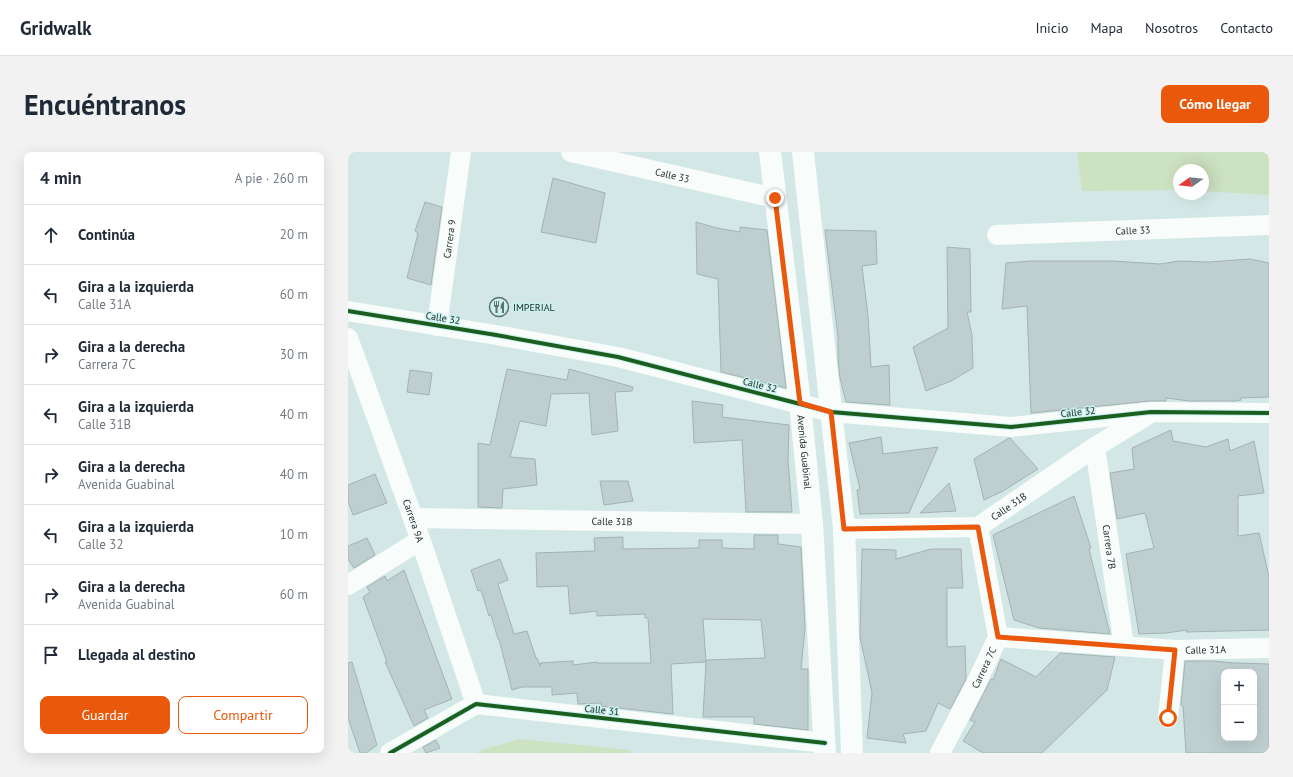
<!DOCTYPE html>
<html lang="es">
<head>
<meta charset="utf-8">
<style>
  :root { --surface:#fff; --page:#f2f2f3; --text:#1f2937; --muted:#747a83; --line:#e0e1e3; --accent:#ea580c }
  body { margin:0; font-family:"PT Sans",sans-serif; background:var(--page); color:var(--text) }
  .controls { position:absolute; right:12px; bottom:12px; display:grid; overflow:hidden; border-radius:8px; box-shadow:0 4px 16px #0002 }
  .controls button { width:36px; height:36px; display:grid; place-items:center; padding:0; border:0; border-bottom:1px solid var(--line); background:var(--surface); color:var(--text); font:20px sans-serif }
  .compass { position:absolute; left:825px; top:12px; width:36px; height:36px; border-radius:50%; background:var(--surface); box-shadow:0 4px 16px #0002; rotate:255deg }
  .stop { position:absolute; width:12px; height:12px; margin:-9px; border:3px solid #ea580c; border-radius:50%; background:#fff }
  .stop.end { background:#ea580c; border-color:#fff; box-shadow:0 1px 4px #0008 }
  .list { margin:0; padding:0; list-style:none }
  h2 { display:flex; justify-content:space-between; align-items:center; height:52px; margin:0; padding:0 16px; font-size:17px }
  h2 small { font-size:13px; font-weight:400; color:var(--muted) }
  .list li { display:grid; grid-template-columns:26px 1fr auto; gap:12px; align-items:center; box-sizing:border-box; height:60px; padding:0 16px; border-top:1px solid var(--line) }
  .list b { display:block; font-size:15px; white-space:nowrap }
  .list p { margin:0; font-size:13px; white-space:nowrap; color:var(--muted) }
  .list em { font-size:13px; font-style:normal; color:var(--muted) }
  .actions { display:flex; gap:8px; padding:12px 16px }
  .actions a { flex:1; padding:9px 0; border:1px solid var(--accent); border-radius:8px; text-align:center; font-size:14px; color:var(--accent) }
  .actions .main { background:var(--accent); color:#fff }
  .icon { flex:none; width:22px; height:22px; fill:none; stroke:currentColor; stroke-width:2; stroke-linecap:round; stroke-linejoin:round }
  .map { position:relative; flex:none; width:921px; height:601px; overflow:hidden; border-radius:8px }
  header { display:flex; align-items:center; gap:24px; box-sizing:border-box; height:56px; padding:0 20px; background:var(--surface); border-bottom:1px solid var(--line) }
  header strong { font-size:19px }
  nav { display:flex; gap:22px; margin-inline-start:auto; font-size:14px }
  .intro { display:flex; align-items:center; justify-content:space-between; box-sizing:border-box; height:96px; padding:0 24px }
  h1 { margin:0; font-size:28px }
  .button { padding:10px 18px; border-radius:8px; background:var(--accent); color:#fff; font-size:14px; font-weight:700 }
  main { display:flex; gap:24px; padding:0 24px }
  aside { flex:1; background:var(--surface); border-radius:8px; box-shadow:0 4px 16px #0002 }
  .map>svg:first-child { display:block }
</style>
</head>
<body>
<header>
<strong>Gridwalk</strong>
<nav><a>Inicio</a><a>Mapa</a><a>Nosotros</a><a>Contacto</a></nav>
</header>
<div class="intro"><h1>Encuéntranos</h1><a class="button">Cómo llegar</a></div>
<main>
<aside>
<h2>4 min<small>A pie · 260 m</small></h2>
<ul class="list">
<li><svg class="icon" aria-label="ahead" viewBox="0 0 24 24"><path d="M12 20V5M6 11l6-6 6 6"/></svg><div><b>Continúa</b></div><em>20 m</em></li>
<li><svg class="icon" aria-label="left" viewBox="0 0 24 24"><path d="M17 20v-9H6M10 6l-5 5 5 5"/></svg><div><b>Gira a la izquierda</b><p>Calle 31A</p></div><em>60 m</em></li>
<li><svg class="icon" aria-label="right" viewBox="0 0 24 24"><path d="M7 20v-9h11M14 6l5 5-5 5"/></svg><div><b>Gira a la derecha</b><p>Carrera 7C</p></div><em>30 m</em></li>
<li><svg class="icon" aria-label="left" viewBox="0 0 24 24"><path d="M17 20v-9H6M10 6l-5 5 5 5"/></svg><div><b>Gira a la izquierda</b><p>Calle 31B</p></div><em>40 m</em></li>
<li><svg class="icon" aria-label="right" viewBox="0 0 24 24"><path d="M7 20v-9h11M14 6l5 5-5 5"/></svg><div><b>Gira a la derecha</b><p>Avenida Guabinal</p></div><em>40 m</em></li>
<li><svg class="icon" aria-label="left" viewBox="0 0 24 24"><path d="M17 20v-9H6M10 6l-5 5 5 5"/></svg><div><b>Gira a la izquierda</b><p>Calle 32</p></div><em>10 m</em></li>
<li><svg class="icon" aria-label="right" viewBox="0 0 24 24"><path d="M7 20v-9h11M14 6l5 5-5 5"/></svg><div><b>Gira a la derecha</b><p>Avenida Guabinal</p></div><em>60 m</em></li>
<li><svg class="icon" aria-label="arrive" viewBox="0 0 24 24"><path d="M6 21V4h12l-3 4 3 4H6"/></svg><div><b>Llegada al destino</b></div></li>
</ul>
<div class="actions"><a class="main">Guardar</a><a>Compartir</a></div>
</aside>
<div class="map">
<svg width="921" height="601" viewBox="0 0 921 601">
  <rect width="100%" height="100%" fill="#d3e8e6"/>
  <g fill="#cde2c0">
    <polygon points="729,0 921,0 921,43 855,39 855,18 831,18 831,38 734,39"/>
    <polygon points="171,587 282,598 283,601 128,601 134,598"/>
  </g>
  <g fill="#bfcfd0" stroke="#a3b2b3" fill-rule="evenodd">
    <polygon points="205,26 257,41 248,91 193,80"/>
    <polygon points="77,50 94,55 83,133 59,126 70,81 67,79"/>
    <polygon points="348,70 369,76 392,80 392,75 419,78 438,236 373,220 370,127 349,122"/>
    <polygon points="477,78 528,79 529,112 514,114 520,164 523,215 541,213 542,253 498,250 492,226 490,208 490,185"/>
    <polygon points="599,95 622,97 623,160 619,160 624,183 625,216 603,229 578,239 565,195 600,176"/>
    <polygon points="902,107 921,111 921,245 892,246 893,248 888,249 841,249 818,246 818,249 802,249 683,261 679,154 654,157 658,111 682,109 765,109 812,112 831,109 860,110"/>
    <polygon points="159,217 219,228 221,217 285,235 284,239 267,240 270,279 244,283 241,241 203,242 198,274 172,269 162,305 187,307 189,333 155,337 154,356 130,355 130,291 142,293"/>
    <polygon points="62,218 84,221 81,243 59,240"/>
    <polygon points="344,249 375,253 374,265 441,273 440,307 444,360 398,360 394,288 346,291"/>
    <polygon points="823,278 825,289 858,295 880,287 882,299 906,289 916,341 890,344 890,384 911,381 921,425 921,478 838,480 839,478 818,481 791,482 778,402 806,396 797,361 769,367 762,321 786,317 784,296"/>
    <polygon points="533,285 535,302 590,295 561,361 512,362 509,338 512,337 501,291"/>
    <polygon points="661,286 662,286 690,317 655,339 636,348 626,307"/>
    <polygon points="27,322 39,351 5,363 0,349 0,333"/>
    <polygon points="252,329 280,329 285,349 256,353"/>
    <polygon points="601,331 608,359 572,361"/>
    <polygon points="726,344 743,396 741,397 762,482 691,476 666,468 645,383"/>
    <path d="M406,383H430V392L453,395L457,476L453,517H460V578L406,572V565H355L358,510L323,512L325,562L253,554V551L230,552L229,541L204,543V535H174L164,538L151,487H150L143,463L141,464L133,438L130,439L123,418L152,407L160,428L150,432L166,482L179,479L188,506H189L192,514V511L225,509V513L249,510V511H303L300,466H297V462L249,464V459L222,462L220,434L189,435L188,401L247,399L246,386L275,385V397L351,396V388H374V396L406,397ZM355,467L413,468L417,506L358,508V510Z"/>
    <polygon points="19,386 27,403 6,416 0,407 0,394"/>
    <polygon points="514,397 548,398 548,407 583,397 613,397 615,436 599,436 599,495 617,494 618,527 602,557 590,551 578,579 555,582 558,591 519,586 524,541 512,485"/>
    <polygon points="56,418 104,547 76,558 80,566 66,574 37,510 39,510 15,445 22,440 19,435 37,424 39,429"/>
    <polygon points="712,501 767,505 759,538 694,601 635,601 615,589 627,570 622,568 643,527 645,528 653,507 688,525"/>
    <path d="M837,509H864L887,511L921,512V601H838L835,554L833,553ZM876,520H906V586H876Z"/>
    <polygon points="4,510 29,593 18,601 12,601 0,566 0,511"/>
    <polygon points="88,588 92,596 78,601 75,595"/>
  </g>
  <g fill="none" stroke-linecap="round" stroke-linejoin="round">
    <g stroke="#f8fcfb" stroke-width="20">
      <path id="s1" d="M223,0L427,46"/>
      <path id="s2" d="M649,83L921,73"/>
      <polyline points="0,159 148,183 270,205 483,260 663,275 803,260 921,261"/>
      <path id="s3" d="M89,174L113,0"/>
      <path id="s4" d="M0,186L65,366L128,552"/>
      <path id="s5" d="M747,295L776,494"/>
      <path id="s6" d="M65,366L464,372"/>
      <path id="s7" d="M496,377L630,375L747,295L798,264"/>
      <polyline points="0,433 71,389"/>
      <path id="s8" d="M650,485L827,498L921,496"/>
      <polyline points="820,566 827,498"/>
      <polyline points="42,601 128,552 477,591"/>
      <path id="s9" d="M592,601L626,536L650,485L630,375"/>
    </g>
    <g stroke="#f8fcfb" stroke-width="22">
      <path id="s10" d="M422,0L452,251L464,372L477,601"/>
      <polyline points="455,0 496,377 504,601"/>
    </g>
    <g stroke="#caf1ec" stroke-width="6">
      <g id="cycleway">
        <polyline points="0,159 148,183 270,205 483,260 663,275 803,260 921,261"/>
        <polyline points="42,601 128,552 477,591"/>
      </g>
    </g>
    <use href="#cycleway" stroke="#1b5e20" stroke-width="4"/>
  </g>
  <g fill="none" stroke-linecap="round" stroke-linejoin="round">
    <polyline stroke="#ea580c" stroke-width="5" points="427,46 452,251 483,260 496,377 630,375 650,485 827,498 820,566"/>
  </g>
  <defs>
    <g id="restaurant-ring" transform="scale(1)"><circle r="9.5" fill="#caf1ec" stroke="#5f706e" stroke-width="1.5"/><path d="M-5-6h1v4h1v-4h1v4h1v-4h1v5L-1.5 .5V6h-2V.5L-5-1ZM5-6V6H3V1.5H1.5Q1.5-4 5-6Z" fill="#5f706e"/></g>
  </defs>
  <g fill-rule="evenodd">
    <use href="#restaurant-ring" x="151" y="155"/>
  </g>
  <g text-anchor="middle" dominant-baseline="central" stroke-width="3" stroke-linejoin="round" paint-order="stroke">
    <g font-size="10" fill="#202f2d" stroke="#caf1ec">
      <text stroke="none"><textPath href="#s1" startOffset="104">Calle 33</textPath></text>
      <text stroke="none"><textPath href="#s2" startOffset="136">Calle 33</textPath></text>
      <text stroke="none"><textPath href="#s3" startOffset="88">Carrera 9</textPath></text>
      <text transform="translate(95 166) rotate(9)">Calle 32</text>
      <text transform="translate(412 233) rotate(14)">Calle 32</text>
      <text transform="translate(730 260) rotate(-6)">Calle 32</text>
      <text stroke="none"><textPath href="#s10" startOffset="302">Avenida Guabinal</textPath></text>
      <text stroke="none"><textPath href="#s7" startOffset="171">Calle 31B</textPath></text>
      <text stroke="none"><textPath href="#s4" startOffset="194">Carrera 9A</textPath></text>
      <text stroke="none"><textPath href="#s6" startOffset="199">Calle 31B</textPath></text>
      <text stroke="none"><textPath href="#s5" startOffset="101">Carrera 7B</textPath></text>
      <text stroke="none"><textPath href="#s8" startOffset="208">Calle 31A</textPath></text>
      <text stroke="none"><textPath href="#s9" startOffset="96">Carrera 7C</textPath></text>
      <text transform="translate(254 558) rotate(6)">Calle 31</text>
    </g>
    <g font-size="10" fill="#202f2d" stroke="#caf1ec" text-anchor="start">
      <text x="165" y="155">IMPERIAL</text>
    </g>
  </g>
</svg>
<div class="controls">
<button>+</button>
<button>−</button>
</div>
<svg class="compass" viewBox="-18 -18 36 36"><path d="M0-13l5 13h-10z" fill="#e53935"/><path d="M0 13l5-13h-10z" fill="#747a83"/></svg>
<div class="stop" style="left:820px;top:566px"></div>
<div class="stop end" style="left:427px;top:46px"></div>
</div>
</main>
</body>
</html>
